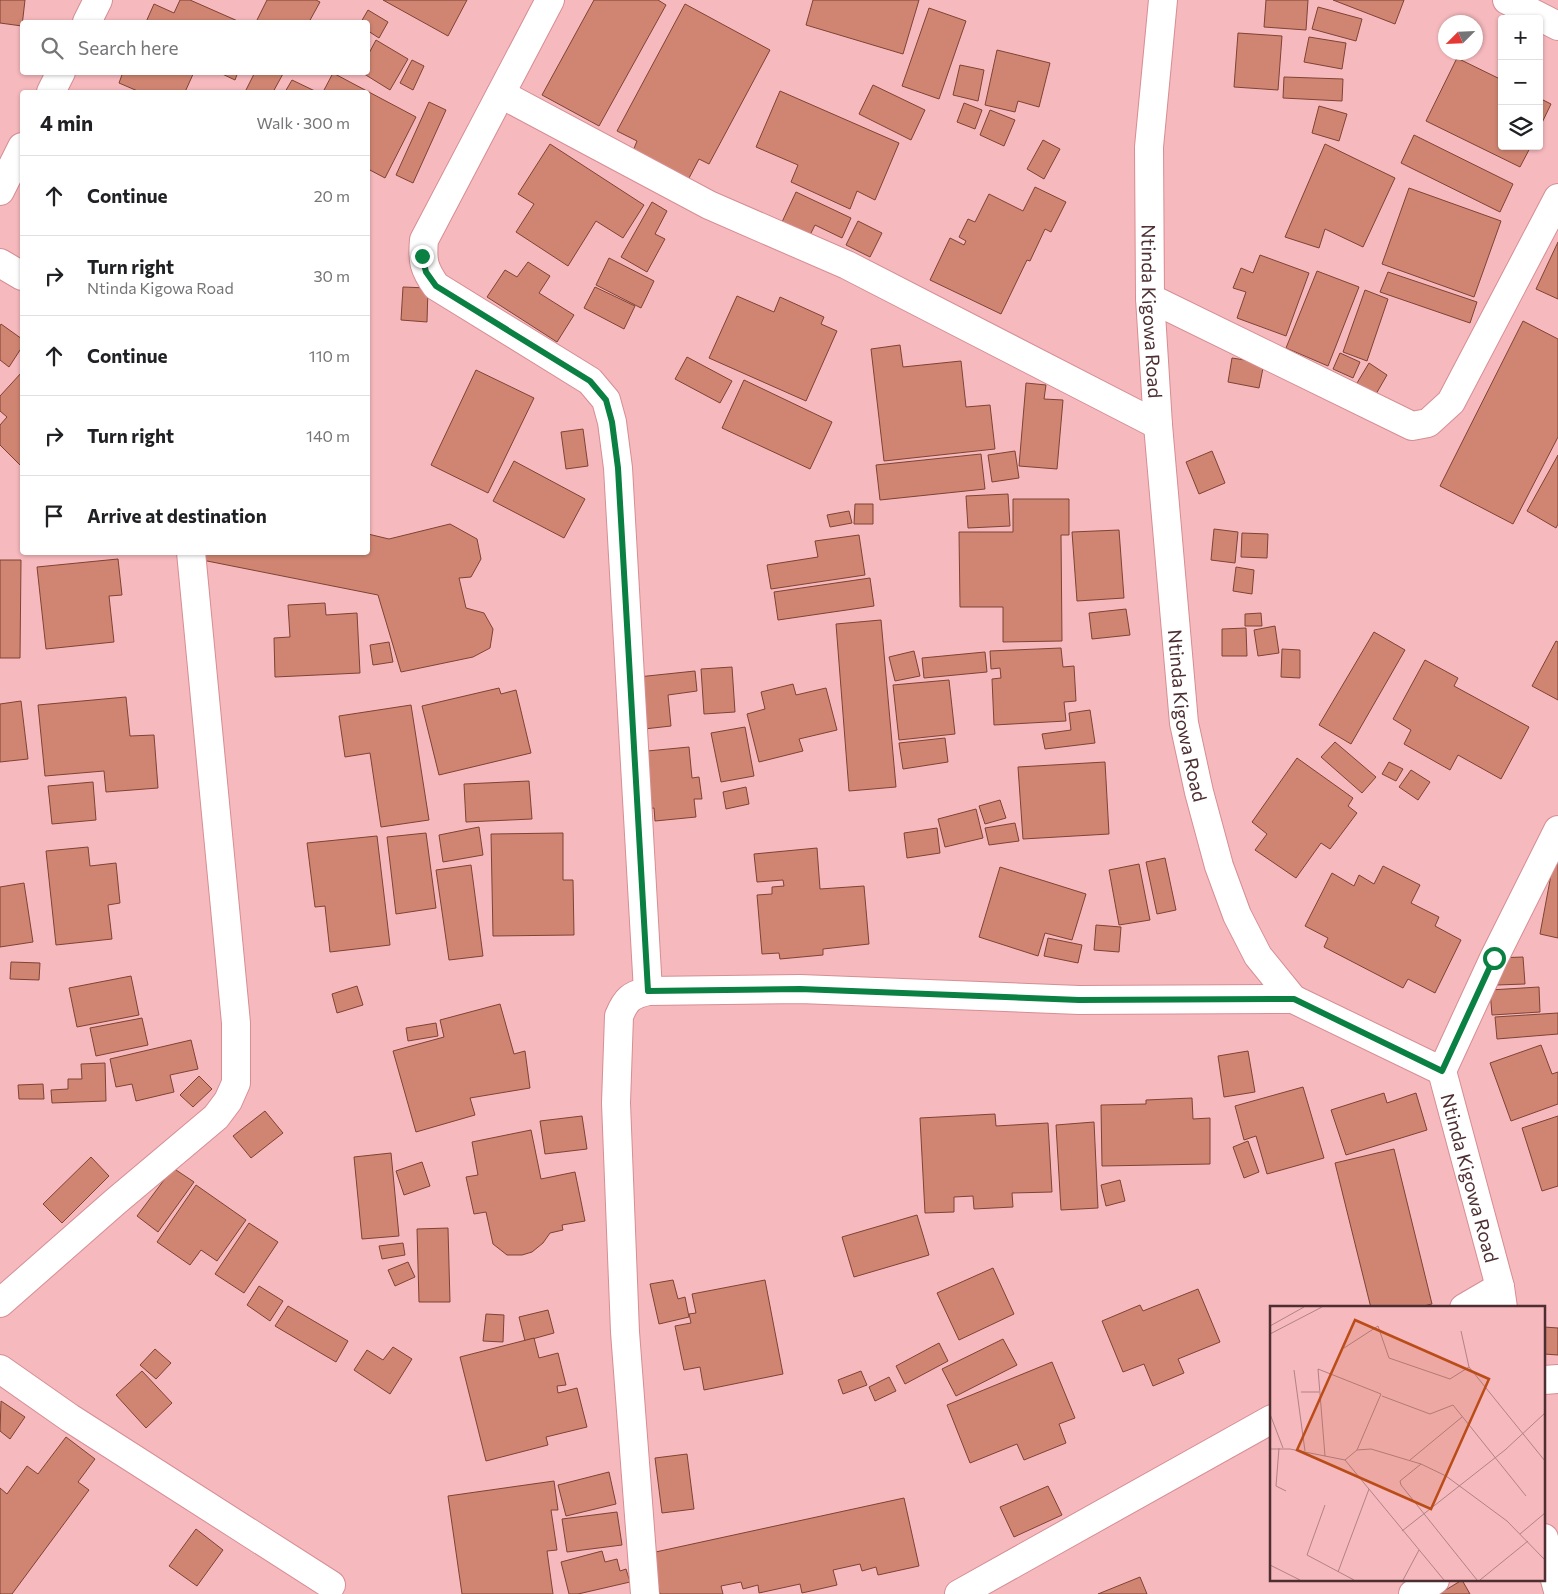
<!DOCTYPE html>
<html lang="en">
<head>
<meta charset="utf-8">
<style>
  :root { --surface:#fff; --page:#f2f2f2; --text:#202124; --muted:#757577; --line:#e0e0e0 }
  body { margin:0; font-family:Commissioner,sans-serif; background:var(--page); color:var(--text) }
  .controls { position:absolute; right:15px; top:15px; display:grid; overflow:hidden; border-radius:5px; box-shadow:0 1px 4px #0004 }
  .controls button { width:45px; height:45px; display:grid; place-items:center; padding:0; border:0; border-bottom:1px solid var(--line); background:var(--surface); color:var(--text); font:25px sans-serif }
  .compass { position:absolute; left:1438px; top:15px; width:45px; height:45px; border-radius:50%; background:var(--surface); box-shadow:0 1px 4px #0004; rotate:246deg }
  .stop { position:absolute; width:15px; height:15px; margin:-11px; border:4px solid #0b8043; border-radius:50%; background:#fff }
  .stop.end { background:#0b8043; border-color:#fff; box-shadow:0 1px 5px #0008 }
  .list { margin:0; padding:0; list-style:none }
  h2 { display:flex; justify-content:space-between; align-items:center; height:65px; margin:0; padding:0 20px; font-size:21px }
  h2 small { font-size:16px; font-weight:400; color:var(--muted) }
  .list li { display:grid; grid-template-columns:32px 1fr auto; gap:15px; align-items:center; box-sizing:border-box; height:80px; padding:0 20px; border-top:1px solid var(--line) }
  .list b { display:block; font-size:19px; white-space:nowrap }
  .list p { margin:0; font-size:16px; white-space:nowrap; color:var(--muted) }
  .list em { font-size:16px; font-style:normal; color:var(--muted) }
  .icon { flex:none; width:28px; height:28px; fill:none; stroke:currentColor; stroke-width:2; stroke-linecap:round; stroke-linejoin:round }
  .map { position:relative; flex:none; width:1558px; height:1594px; overflow:hidden }
  .search { position:absolute; background:var(--surface); box-shadow:0 1px 4px #0004; left:20px; top:20px; width:350px; height:55px; display:flex; align-items:center; gap:12px; box-sizing:border-box; padding:0 18px; border-radius:5px; color:var(--muted); font-size:19px }
  .panel { position:absolute; background:var(--surface); box-shadow:0 1px 4px #0004; left:20px; top:90px; width:350px; height:465px; border-radius:5px }
  .map>svg:first-child { display:block }
</style>
</head>
<body>
<div class="map">
<svg width="1558" height="1594" viewBox="0 0 1558 1594">
  <rect width="100%" height="100%" fill="#f6b9bd"/>
  <g fill="#d08572" stroke="#7f4233">
    <polygon points="0,0 25,0 22,26 0,23"/>
    <polygon points="180,0 190,0 240,22 146,22 154,4 174,13"/>
    <polygon points="267,0 316,0 320,2 309,22 256,22"/>
    <polygon points="383,0 467,0 448,36"/>
    <polygon points="594,0 658,0 666,5 599,126 542,95"/>
    <polygon points="813,0 919,0 903,54 806,25"/>
    <polygon points="1266,0 1308,0 1306,30 1264,27"/>
    <polygon points="1333,0 1404,0 1395,24"/>
    <polygon points="685,4 770,50 709,164 699,159 688,180 633,151 637,141 617,131"/>
    <polygon points="1318,7 1362,19 1356,41 1312,29"/>
    <polygon points="929,8 966,21 939,99 902,86"/>
    <polygon points="368,10 388,22 379,38 368,31 368,22 361,22"/>
    <polygon points="1238,33 1282,36 1278,90 1234,87"/>
    <polygon points="1309,37 1346,43 1342,69 1304,62"/>
    <polygon points="376,40 408,59 390,90 361,72 368,72 368,55"/>
    <polygon points="997,50 1050,63 1039,107 1018,101 1015,112 985,105"/>
    <polygon points="1457,58 1502,80 1502,146 1531,146 1520,167 1426,121"/>
    <polygon points="412,60 424,66 413,90 400,83"/>
    <polygon points="960,65 984,70 978,101 953,95"/>
    <polygon points="123,72 194,72 185,92 140,92 119,83"/>
    <polygon points="218,72 238,72 235,80"/>
    <polygon points="255,72 284,72 273,92 245,92"/>
    <polygon points="333,73 416,117 385,178 368,169 368,92 323,92"/>
    <polygon points="1284,77 1343,79 1342,101 1283,98"/>
    <polygon points="292,80 317,92 285,92"/>
    <polygon points="873,85 925,110 911,140 859,114"/>
    <polygon points="780,91 899,143 875,200 857,191 850,209 791,182 798,165 756,147"/>
    <polygon points="1539,98 1551,104 1539,129"/>
    <polygon points="429,102 446,110 413,183 396,175"/>
    <polygon points="964,103 982,110 975,129 957,122"/>
    <polygon points="1319,106 1347,114 1339,141 1312,133"/>
    <polygon points="990,110 1015,120 1004,146 980,135"/>
    <polygon points="1414,135 1513,184 1500,212 1401,163"/>
    <polygon points="1043,140 1060,149 1044,179 1027,169"/>
    <polygon points="550,144 644,205 623,238 596,221 568,266 516,232 534,204 518,194"/>
    <polygon points="1325,144 1395,178 1363,247 1325,229 1319,248 1285,237"/>
    <polygon points="1035,187 1066,202 1051,232 1045,229 1030,261 1027,260 1001,314 930,280 950,238 964,245 966,241 959,237 968,219 975,222 989,194 1023,211"/>
    <polygon points="1409,188 1501,221 1474,297 1382,264"/>
    <polygon points="796,192 851,218 842,238 815,225 810,235 782,222"/>
    <polygon points="652,202 667,211 655,234 665,239 647,272 621,257"/>
    <polygon points="858,221 882,233 870,257 846,245"/>
    <polygon points="1558,242 1558,299 1536,289"/>
    <polygon points="1260,255 1309,273 1286,336 1237,318 1246,292 1233,288 1241,268 1253,273"/>
    <polygon points="609,258 654,281 641,308 596,285"/>
    <polygon points="528,262 550,276 539,293 574,315 557,342 487,297 505,270 517,277"/>
    <polygon points="1317,271 1359,287 1328,366 1286,348"/>
    <polygon points="1388,272 1477,302 1470,323 1380,292"/>
    <polygon points="403,287 428,288 427,322 401,320"/>
    <polygon points="595,287 635,306 624,329 584,308"/>
    <polygon points="1365,290 1388,299 1367,361 1343,352"/>
    <polygon points="737,296 774,312 780,297 824,317 821,324 837,331 806,401 709,358"/>
    <polygon points="1523,321 1558,339 1558,437 1513,524 1440,486"/>
    <polygon points="1,324 22,339 22,347 9,367 0,360 0,326"/>
    <polygon points="900,345 903,367 961,361 966,407 990,405 995,449 884,461 871,349"/>
    <polygon points="1340,353 1360,362 1353,378 1333,369"/>
    <polygon points="687,357 732,381 720,403 675,379"/>
    <polygon points="1232,358 1264,363 1259,388 1228,382"/>
    <polygon points="1369,363 1387,375 1376,394 1357,383"/>
    <polygon points="476,370 534,398 488,493 431,465"/>
    <polygon points="22,372 22,467 0,445 0,425 7,417 0,411 0,396"/>
    <polygon points="744,380 832,422 810,469 722,428"/>
    <polygon points="1026,383 1046,385 1044,399 1063,400 1057,469 1019,466"/>
    <polygon points="583,429 588,466 566,469 561,432"/>
    <polygon points="1015,451 1019,478 992,482 988,455"/>
    <polygon points="1212,451 1225,483 1199,494 1186,462"/>
    <polygon points="981,454 985,489 880,500 876,465"/>
    <polygon points="1558,455 1558,524 1556,528 1527,511"/>
    <polygon points="514,461 585,499 564,538 493,501"/>
    <polygon points="1008,494 1010,526 968,528 966,496"/>
    <polygon points="1013,499 1069,499 1069,535 1061,535 1062,641 1003,642 1003,607 960,607 959,532 1013,532"/>
    <polygon points="855,504 873,504 873,524 854,524"/>
    <polygon points="849,511 852,523 830,527 827,515"/>
    <polygon points="450,524 477,539 481,559 471,577 459,578 466,608 484,613 493,629 490,648 473,657 401,672 378,595 202,560 204,552 368,552 368,534 389,539"/>
    <polygon points="1214,529 1238,532 1235,563 1211,560"/>
    <polygon points="1119,530 1124,598 1077,601 1072,532"/>
    <polygon points="1242,533 1268,534 1267,558 1241,557"/>
    <polygon points="859,535 865,575 771,589 767,565 818,557 815,541"/>
    <polygon points="118,559 122,595 109,596 114,642 46,649 37,567"/>
    <polygon points="0,560 21,560 20,658 0,658"/>
    <polygon points="1236,567 1254,570 1252,594 1233,591"/>
    <polygon points="870,578 874,606 778,620 774,592"/>
    <polygon points="325,603 326,615 357,613 360,673 275,677 274,638 290,637 288,605"/>
    <polygon points="1126,609 1130,635 1092,639 1089,613"/>
    <polygon points="1261,613 1262,626 1245,626 1245,614"/>
    <polygon points="881,620 896,787 849,791 836,624"/>
    <polygon points="1275,626 1279,653 1258,656 1254,630"/>
    <polygon points="1246,628 1247,656 1222,656 1222,629"/>
    <polygon points="1374,632 1405,650 1351,744 1319,725"/>
    <polygon points="1556,641 1558,642 1558,700 1532,686"/>
    <polygon points="389,642 393,662 373,665 370,645"/>
    <polygon points="1061,648 1063,667 1074,666 1076,701 1064,702 1066,721 994,725 992,679 1001,678 1000,668 991,669 990,651"/>
    <polygon points="1282,649 1300,650 1300,678 1281,677"/>
    <polygon points="914,651 920,676 895,681 889,657"/>
    <polygon points="985,652 987,672 924,678 922,658"/>
    <polygon points="1425,660 1458,678 1454,686 1529,727 1501,779 1458,755 1450,770 1404,744 1411,730 1393,719"/>
    <polygon points="732,667 735,712 704,714 701,669"/>
    <polygon points="695,671 697,691 668,695 671,726 644,729 638,677"/>
    <polygon points="949,680 955,734 899,740 893,685"/>
    <polygon points="793,684 796,695 826,688 837,730 799,739 803,751 759,762 747,714 765,709 761,692"/>
    <polygon points="499,688 501,694 516,690 531,753 439,775 422,706"/>
    <polygon points="126,697 130,736 154,735 158,788 106,792 104,771 45,776 38,705"/>
    <polygon points="21,701 28,759 0,762 0,704"/>
    <polygon points="411,705 429,820 381,827 370,753 345,757 339,716"/>
    <polygon points="1090,710 1095,743 1045,749 1042,734 1071,730 1069,713"/>
    <polygon points="745,727 754,776 721,782 711,733"/>
    <polygon points="945,738 948,762 903,769 899,743"/>
    <polygon points="1335,742 1376,777 1362,793 1321,757"/>
    <polygon points="689,747 692,778 699,777 702,799 694,799 696,817 655,821 654,808 643,809 637,752"/>
    <polygon points="1297,758 1353,798 1348,806 1357,813 1330,849 1321,843 1296,878 1255,850 1267,834 1252,822"/>
    <polygon points="1105,762 1109,834 1023,839 1018,767"/>
    <polygon points="1389,762 1403,769 1396,781 1382,774"/>
    <polygon points="1411,770 1430,782 1418,800 1399,787"/>
    <polygon points="529,781 532,819 466,822 464,784"/>
    <polygon points="93,782 96,820 52,824 48,786"/>
    <polygon points="746,787 749,804 726,809 723,792"/>
    <polygon points="1000,800 1006,818 985,824 979,806"/>
    <polygon points="976,809 983,838 945,847 938,819"/>
    <polygon points="1015,823 1019,841 989,845 985,828"/>
    <polygon points="479,827 483,855 443,862 439,835"/>
    <polygon points="937,828 940,853 907,858 904,833"/>
    <polygon points="426,833 436,908 396,914 387,837"/>
    <polygon points="563,833 563,880 573,880 574,935 493,936 491,834"/>
    <polygon points="377,836 390,945 330,952 325,906 315,907 307,843"/>
    <polygon points="88,847 90,866 116,863 120,903 108,905 112,939 56,945 46,851"/>
    <polygon points="817,848 820,889 864,886 869,944 823,949 823,955 780,959 779,953 762,954 757,895 772,894 772,887 784,886 783,880 757,882 754,854"/>
    <polygon points="1556,848 1558,848 1558,938 1540,934"/>
    <polygon points="1165,858 1176,910 1157,914 1146,862"/>
    <polygon points="1139,864 1150,920 1119,925 1109,870"/>
    <polygon points="471,865 483,956 449,960 436,870"/>
    <polygon points="1383,866 1420,885 1411,903 1439,917 1435,926 1461,940 1435,993 1408,979 1403,988 1324,947 1328,938 1305,926 1332,873 1354,886 1359,875 1374,884"/>
    <polygon points="1000,867 1086,894 1072,940 1045,933 1038,956 979,937"/>
    <polygon points="24,883 33,942 0,947 0,887"/>
    <polygon points="1096,925 1121,927 1119,952 1094,950"/>
    <polygon points="1048,938 1082,945 1078,963 1044,956"/>
    <polygon points="1523,957 1525,984 1497,985 1496,958"/>
    <polygon points="11,962 40,963 39,980 10,979"/>
    <polygon points="131,976 139,1015 77,1027 69,988"/>
    <polygon points="357,986 363,1005 337,1013 332,994"/>
    <polygon points="1539,987 1540,1012 1492,1015 1490,990"/>
    <polygon points="500,1004 514,1054 525,1051 530,1088 470,1098 475,1115 416,1132 393,1051 444,1037 440,1020"/>
    <polygon points="1558,1013 1558,1034 1497,1039 1495,1017"/>
    <polygon points="142,1018 148,1045 96,1056 90,1028"/>
    <polygon points="436,1023 438,1036 408,1041 406,1028"/>
    <polygon points="191,1040 198,1069 170,1075 174,1092 136,1101 132,1084 116,1087 110,1059"/>
    <polygon points="1541,1045 1552,1074 1558,1072 1558,1104 1511,1121 1490,1063"/>
    <polygon points="1248,1051 1255,1092 1224,1097 1218,1056"/>
    <polygon points="105,1063 106,1101 52,1103 51,1090 68,1089 68,1079 82,1079 81,1064"/>
    <polygon points="199,1076 212,1089 193,1107 180,1095"/>
    <polygon points="43,1084 44,1099 19,1099 18,1085"/>
    <polygon points="1303,1087 1324,1158 1267,1174 1256,1136 1244,1140 1235,1106"/>
    <polygon points="1384,1093 1387,1103 1416,1093 1427,1130 1346,1155 1331,1110"/>
    <polygon points="1192,1098 1193,1119 1210,1118 1210,1164 1102,1166 1101,1105 1146,1104 1146,1100"/>
    <polygon points="265,1111 283,1133 251,1158 233,1136"/>
    <polygon points="995,1114 996,1126 1048,1123 1052,1192 1012,1193 1013,1207 974,1209 973,1196 954,1197 954,1212 925,1213 920,1118"/>
    <polygon points="582,1116 587,1149 545,1154 540,1121"/>
    <polygon points="1558,1116 1558,1186 1542,1191 1522,1128"/>
    <polygon points="1094,1122 1098,1208 1061,1210 1056,1125"/>
    <polygon points="531,1130 541,1179 575,1172 585,1221 562,1225 563,1230 550,1233 543,1243 532,1252 522,1255 507,1255 493,1244 486,1212 474,1214 466,1177 478,1175 472,1142"/>
    <polygon points="1248,1141 1259,1172 1244,1178 1233,1147"/>
    <polygon points="1394,1149 1432,1304 1415,1308 1371,1308 1335,1163"/>
    <polygon points="391,1153 399,1236 362,1239 354,1157"/>
    <polygon points="91,1157 109,1176 62,1223 43,1204"/>
    <polygon points="422,1162 430,1186 404,1195 396,1171"/>
    <polygon points="173,1168 194,1182 158,1232 137,1216"/>
    <polygon points="1120,1180 1125,1201 1106,1206 1101,1185"/>
    <polygon points="196,1185 246,1220 217,1261 201,1250 190,1265 157,1242"/>
    <polygon points="917,1215 929,1255 854,1277 842,1237"/>
    <polygon points="249,1223 278,1242 244,1293 215,1274"/>
    <polygon points="448,1228 450,1302 419,1302 417,1229"/>
    <polygon points="403,1243 405,1255 382,1259 379,1246"/>
    <polygon points="408,1262 415,1277 395,1286 388,1270"/>
    <polygon points="993,1268 1014,1314 959,1340 937,1293"/>
    <polygon points="673,1280 678,1299 685,1297 689,1317 659,1324 650,1284"/>
    <polygon points="765,1280 783,1374 704,1390 700,1367 684,1370 675,1326 691,1323 689,1314 696,1313 692,1294"/>
    <polygon points="259,1286 283,1301 270,1321 247,1305"/>
    <polygon points="1198,1289 1220,1342 1178,1359 1184,1373 1153,1386 1144,1364 1123,1372 1102,1321 1140,1305 1143,1311"/>
    <polygon points="288,1306 348,1341 336,1362 275,1326"/>
    <polygon points="548,1310 554,1333 525,1341 519,1317"/>
    <polygon points="486,1314 504,1315 503,1342 483,1341"/>
    <polygon points="1544,1327 1558,1328 1558,1355 1544,1354"/>
    <polygon points="534,1338 539,1358 558,1353 566,1385 557,1386 558,1393 577,1388 587,1427 546,1437 548,1445 486,1461 460,1357"/>
    <polygon points="1003,1339 1017,1365 956,1396 942,1369"/>
    <polygon points="939,1343 948,1361 905,1384 896,1366"/>
    <polygon points="393,1347 412,1359 390,1394 354,1370 367,1350 383,1360"/>
    <polygon points="155,1349 171,1363 156,1379 140,1365"/>
    <polygon points="1052,1362 1075,1418 1059,1424 1066,1443 1024,1460 1017,1444 970,1463 947,1405"/>
    <polygon points="142,1371 172,1403 146,1428 116,1395"/>
    <polygon points="861,1371 867,1385 843,1394 838,1380"/>
    <polygon points="889,1377 896,1391 875,1401 869,1387"/>
    <polygon points="1,1401 25,1417 10,1439 0,1431"/>
    <polygon points="66,1437 95,1459 78,1482 89,1490 12,1594 0,1594 0,1488 7,1494 27,1466 38,1474"/>
    <polygon points="687,1454 694,1509 662,1513 655,1458"/>
    <polygon points="609,1472 616,1504 566,1516 558,1485"/>
    <polygon points="554,1481 558,1510 551,1510 557,1550 547,1551 553,1594 462,1594 448,1496"/>
    <polygon points="1048,1486 1062,1515 1014,1537 1000,1507"/>
    <polygon points="904,1498 919,1566 878,1575 876,1567 862,1571 860,1564 833,1570 837,1585 802,1593 800,1584 759,1593 758,1585 743,1589 741,1582 721,1586 723,1594 660,1594 651,1553"/>
    <polygon points="617,1512 622,1545 567,1552 562,1519"/>
    <polygon points="196,1529 223,1550 197,1586 169,1566"/>
    <polygon points="602,1551 605,1562 617,1559 620,1571 626,1569 630,1582 578,1594 569,1594 561,1562"/>
    <polygon points="1140,1577 1147,1594 1098,1594"/>
    <polygon points="1462,1580 1470,1594 1439,1594"/>
  </g>
  <g fill="none" stroke-linecap="round" stroke-linejoin="round">
    <g stroke="#d68e93" stroke-width="30">
      <g id="minor">
        <path d="M550,0L424,240C422,261 424,269 436,286L590,381L606,400L612,422L618,468L648,991"/>
        <path id="s1" d="M1163,0L1149,147L1150,298L1158,425L1184,723L1199,792L1219,866L1237,915L1258,956L1293,999L1442,1071L1500,1287L1503,1308"/>
        <polyline points="1507,0 1558,26"/>
        <polyline points="87,22 98,0"/>
        <polyline points="51,92 61,72"/>
        <polyline points="501,94 709,205 847,265 1158,425"/>
        <polyline points="0,191 22,147"/>
        <polyline points="0,263 22,276"/>
        <polyline points="1150,298 1412,426 1428,423 1451,402 1558,198"/>
        <polyline points="1442,1071 1494,958 1558,830"/>
        <polyline points="0,1303 115,1202 216,1117 228,1101 236,1083 236,1023 191,552"/>
        <polyline points="1464,1308 1500,1287"/>
        <polyline points="0,1369 70,1418 331,1585"/>
        <polyline points="1544,1380 1558,1379"/>
        <polyline points="1544,1538 1558,1591"/>
        <path d="M645,1594L625,1332L616,1103L619,1016C626,999 631,995 648,991L800,989L1079,1000L1293,999"/>
        <polyline points="959,1594 1272,1419"/>
        <polyline points="1413,1594 1435,1580"/>
      </g>
    </g>
    <use href="#minor" stroke="#fff" stroke-width="28"/>
  </g>
  <g fill="none" stroke-linecap="round" stroke-linejoin="round">
    <polyline stroke="#0b8043" stroke-width="6" points="422,256 426,272 436,286 590,381 606,400 612,422 618,468 648,991 800,989 1079,1000 1294,999 1442,1071 1494,958"/>
  </g>
  <g text-anchor="middle" dominant-baseline="central" stroke-width="5" stroke-linejoin="round" paint-order="stroke">
    <g font-size="19" fill="#4d2f32" stroke="#fde5e6">
      <text stroke="none"><textPath href="#s1" startOffset="312">Ntinda Kigowa Road</textPath></text>
      <text stroke="none"><textPath href="#s1" startOffset="718">Ntinda Kigowa Road</textPath></text>
      <text stroke="none"><textPath href="#s1" startOffset="1302">Ntinda Kigowa Road</textPath></text>
    </g>
  </g>
  <g transform="translate(1270 1306)">
    <rect width="275" height="275" fill="#f6b9bd"/>
    <path fill="none" stroke="#b28285" stroke-width="1" d="M0,20L34,1M191,25L199,61M0,28L52,1M74,42L108,20L119,52L180,73L199,61L275,155M24,64L35,145M31,86H49M112,90L160,108L183,99L256,190M0,108L13,142M9,142L6,180L16,185M0,143H20L75,154L87,144L101,143L151,158L176,170L237,215L275,254M55,150L48,63L111,88L87,144M75,154L174,274M140,154L192,111M151,158L130,175L131,179L207,274M55,199L37,249L84,274M132,225L235,144L275,107M250,228L275,207M0,259L30,274M68,266L99,183M133,274L149,244M210,274L258,235"/>
    <path fill="#ba4c17" fill-opacity="0.15" stroke="#ba4c17" stroke-width="2.5" d="M85,14L219,73L161,203L27,144Z"/>
    <rect width="275" height="275" fill="none" stroke="#4d2f32" stroke-width="2.5"/>
  </g>
</svg>
<div class="controls">
<button>+</button>
<button>−</button>
<button><svg class="icon" aria-label="layers" viewBox="0 0 24 24"><path d="M12 4l9 5-9 5-9-5zM3 14l9 5 9-5"/></svg></button>
</div>
<svg class="compass" viewBox="-18 -18 36 36"><path d="M0-13l5 13h-10z" fill="#e53935"/><path d="M0 13l5-13h-10z" fill="#757577"/></svg>
<div class="stop" style="left:1494px;top:958px"></div>
<div class="stop end" style="left:422px;top:256px"></div>
<div class="search"><svg class="icon" aria-label="search" viewBox="0 0 24 24"><circle cx="10" cy="10" r="6"/><path d="M15 15l6 6"/></svg>Search here</div>
<section class="panel">
<h2>4 min<small>Walk · 300 m</small></h2>
<ul class="list">
<li><svg class="icon" aria-label="ahead" viewBox="0 0 24 24"><path d="M12 20V5M6 11l6-6 6 6"/></svg><div><b>Continue</b></div><em>20 m</em></li>
<li><svg class="icon" aria-label="right" viewBox="0 0 24 24"><path d="M7 20v-9h11M14 6l5 5-5 5"/></svg><div><b>Turn right</b><p>Ntinda Kigowa Road</p></div><em>30 m</em></li>
<li><svg class="icon" aria-label="ahead" viewBox="0 0 24 24"><path d="M12 20V5M6 11l6-6 6 6"/></svg><div><b>Continue</b></div><em>110 m</em></li>
<li><svg class="icon" aria-label="right" viewBox="0 0 24 24"><path d="M7 20v-9h11M14 6l5 5-5 5"/></svg><div><b>Turn right</b></div><em>140 m</em></li>
<li><svg class="icon" aria-label="arrive" viewBox="0 0 24 24"><path d="M6 21V4h12l-3 4 3 4H6"/></svg><div><b>Arrive at destination</b></div></li>
</ul>
</section>
</div>
</body>
</html>
